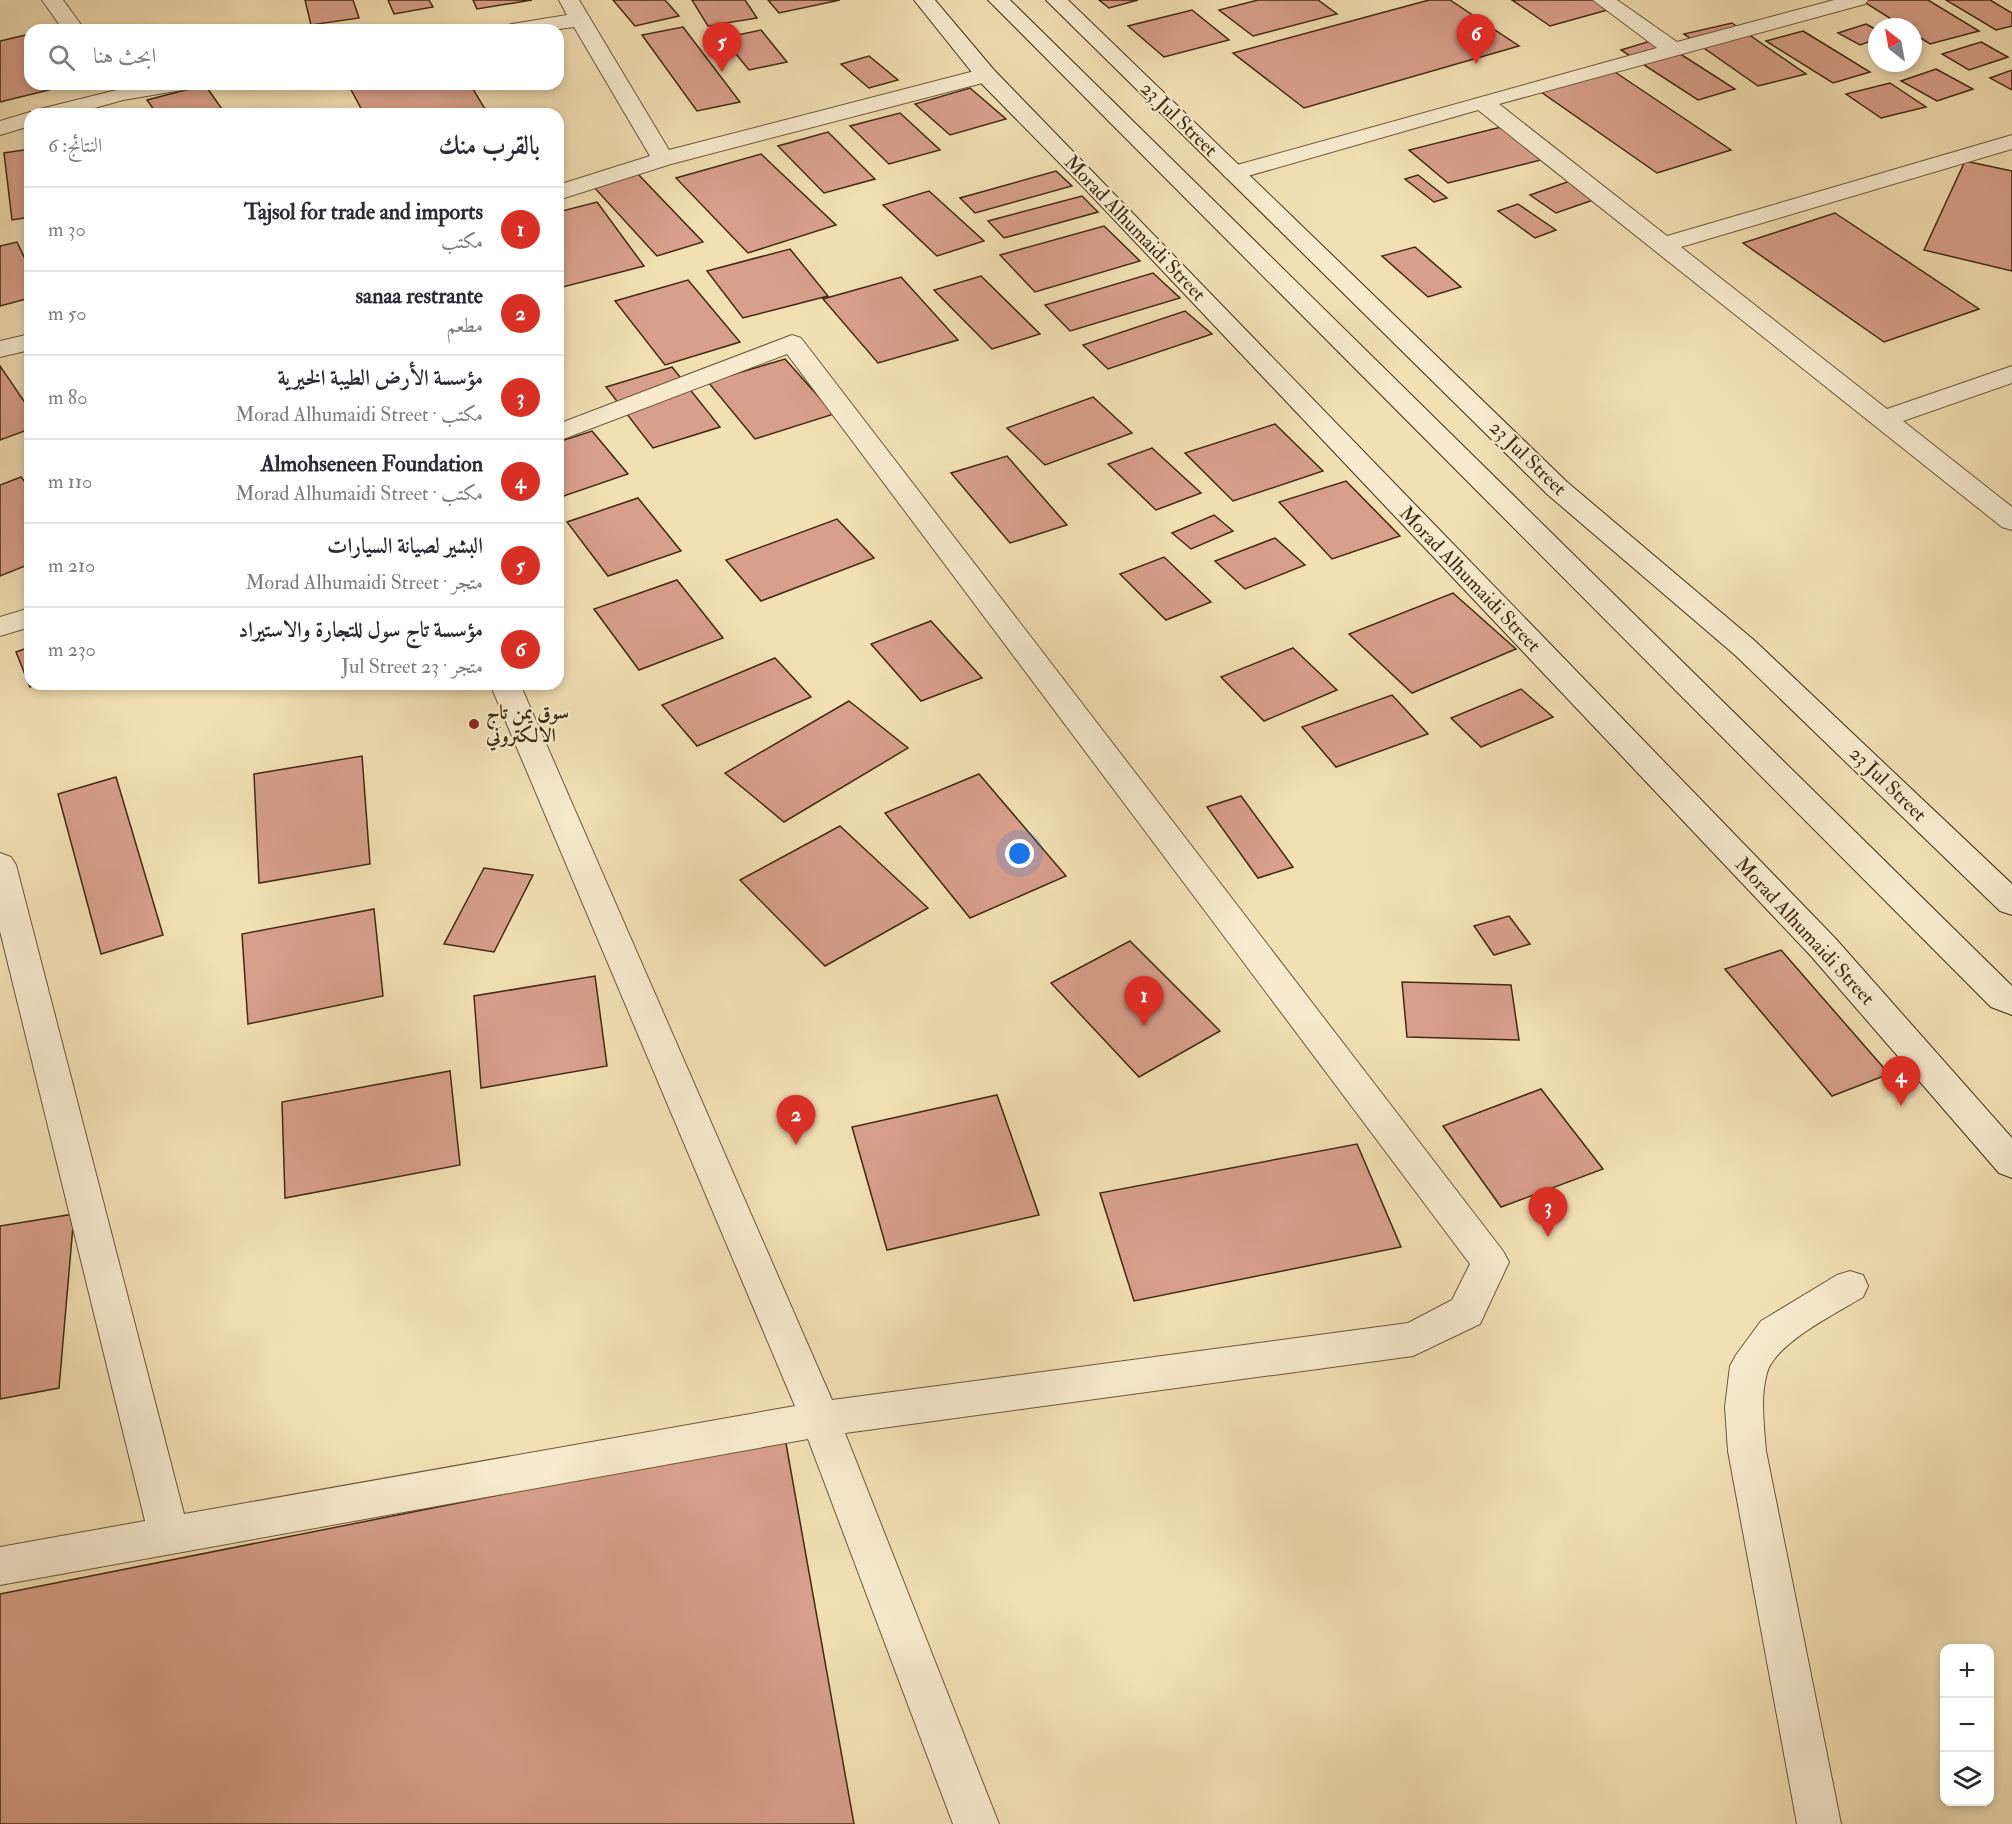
<!DOCTYPE html>
<html lang="ar">
<head>
<meta charset="utf-8">
<style>
  :root { --surface:#fff; --page:#f2f2f3; --text:#2b2b33; --muted:#7c7c81; --line:#e1e1e2; --accent:#d93025 }
  body { margin:0; font-family:"IM FELL Double Pica",Amiri,serif; background:var(--page); color:var(--text); direction:rtl }
  .controls { position:absolute; right:18px; bottom:18px; display:grid; overflow:hidden; border-radius:12px; box-shadow:0 3px 9px #0003 }
  .controls button { width:54px; height:54px; display:grid; place-items:center; padding:0; border:0; border-bottom:2px solid var(--line); background:var(--surface); color:var(--text); font:30px sans-serif }
  .compass { position:absolute; left:1868px; top:18px; width:54px; height:54px; border-radius:50%; background:var(--surface); box-shadow:0 3px 9px #0003; rotate:329deg }
  .you { position:absolute; left:1020px; top:854px; width:21px; height:21px; margin:-15px; border:4px solid #fff; border-radius:50%; background:#1a73e8; box-shadow:0 0 0 9px #1a73e833 }
  .badge { display:grid; place-items:center; width:39px; height:39px; border-radius:50%; background:var(--accent); color:#fff; font-size:20px; font-weight:700 }
  .pin { position:absolute; translate:-50% -50px; filter:drop-shadow(0 2px 3px #0008) }
  .pin::after { content:''; position:absolute; top:32px; width:21px; height:18px; background:inherit; clip-path:polygon(0 0,100% 0,50% 100%) }
  .list { margin:0; padding:0; list-style:none }
  h2 { display:flex; justify-content:space-between; align-items:center; height:78px; margin:0; padding:0 24px; font-size:26px }
  h2 small { font-size:20px; font-weight:400; color:var(--muted) }
  .list li { display:grid; grid-template-columns:39px 1fr auto; gap:18px; align-items:center; box-sizing:border-box; height:84px; padding:0 24px; border-top:2px solid var(--line) }
  .list b { display:block; font-size:22px; white-space:nowrap }
  .list p { margin:0; font-size:20px; white-space:nowrap; color:var(--muted) }
  .list em { font-size:20px; font-style:normal; color:var(--muted) }
  .icon { flex:none; width:33px; height:33px; fill:none; stroke:currentColor; stroke-width:2; stroke-linecap:round; stroke-linejoin:round }
  .map { position:relative; flex:none; width:2012px; height:1824px; overflow:hidden; direction:ltr }
  .search { position:absolute; background:var(--surface); box-shadow:0 3px 9px #0003; left:24px; top:24px; width:540px; height:66px; display:flex; align-items:center; gap:15px; box-sizing:border-box; padding:0 21px; border-radius:18px; color:var(--muted); font-size:22px }
  .panel { position:absolute; background:var(--surface); box-shadow:0 3px 9px #0003; left:24px; top:108px; width:540px; height:582px; border-radius:18px; direction:rtl }
  .map>svg:first-child { display:block }
</style>
</head>
<body>
<div class="map">
<svg width="2012" height="1824" viewBox="0 0 2012 1824">
  <rect width="100%" height="100%" fill="#f2dfb4"/>
  <filter id="stains"><feTurbulence type="fractalNoise" baseFrequency=".00333" numOctaves="4"/><feColorMatrix values="0 0 0 0 .2 0 0 0 0 .09 0 0 0 0 .02 0 0 0 .5 -.17"/></filter>
  <radialGradient id="worn" r=".72"><stop offset=".6" stop-color="#630" stop-opacity="0"/><stop offset="1" stop-color="#630" stop-opacity=".3"/></radialGradient>
  <g fill="#d89f8a" stroke="#412b10" stroke-width="1.5">
    <polygon points="305,0 353,0 359,18 311,25"/>
    <polygon points="388,0 429,0 433,7 394,14"/>
    <polygon points="473,0 532,0 477,9"/>
    <polygon points="613,0 665,0 679,16 635,26"/>
    <polygon points="692,0 745,0 757,18 708,26"/>
    <polygon points="768,0 840,0 779,13"/>
    <polygon points="1099,0 1138,0 1109,8"/>
    <polygon points="1258,0 1318,0 1337,14 1253,36 1219,10"/>
    <polygon points="1429,0 1450,0 1519,46 1304,108 1233,53"/>
    <polygon points="1512,0 1596,0 1611,9 1550,26"/>
    <polygon points="1861,0 1928,0 1979,31 1930,44 1913,33 1913,27 1904,27"/>
    <polygon points="1946,0 1990,0 2012,13 2012,26 1996,30"/>
    <polygon points="1192,10 1229,40 1164,57 1128,26"/>
    <polygon points="1732,23 1806,74 1758,86 1684,34"/>
    <polygon points="1866,24 1877,30 1877,39 1860,45 1838,33"/>
    <polygon points="683,27 740,102 697,111 642,35"/>
    <polygon points="761,30 787,62 749,70 723,38"/>
    <polygon points="1803,31 1870,72 1833,83 1766,41"/>
    <polygon points="30,34 30,84 73,84 0,102 0,41"/>
    <polygon points="1657,39 1735,89 1698,100 1621,50"/>
    <polygon points="1981,42 2008,57 1969,70 1942,54"/>
    <polygon points="869,56 898,80 869,88 841,64"/>
    <polygon points="1603,64 1731,150 1657,173 1531,85"/>
    <polygon points="1936,69 1973,89 1937,101 1901,81"/>
    <polygon points="2012,70 2012,90 1990,78"/>
    <polygon points="1890,83 1926,107 1881,118 1846,94"/>
    <polygon points="348,84 470,84 488,114 364,114"/>
    <polygon points="205,85 222,109 201,114 157,114 147,100"/>
    <polygon points="970,88 1006,119 950,135 915,104"/>
    <polygon points="900,113 940,150 889,164 850,126"/>
    <polygon points="1501,127 1541,160 1448,183 1409,150"/>
    <polygon points="828,132 875,179 824,193 778,146"/>
    <polygon points="30,149 30,217 12,220 4,153"/>
    <polygon points="761,154 836,225 748,253 676,178"/>
    <polygon points="1965,161 2012,171 2012,271 1924,250"/>
    <polygon points="635,171 703,242 657,256 591,184"/>
    <polygon points="1056,171 1072,186 975,213 960,198"/>
    <polygon points="1418,175 1447,198 1434,202 1405,179"/>
    <polygon points="1570,181 1596,199 1556,213 1530,195"/>
    <polygon points="929,191 984,241 937,256 883,205"/>
    <polygon points="1082,196 1098,212 1004,238 988,221"/>
    <polygon points="597,202 644,266 563,287 558,280 558,212"/>
    <polygon points="1518,204 1556,230 1535,238 1498,211"/>
    <polygon points="1835,213 1979,309 1884,342 1743,243"/>
    <polygon points="1104,226 1140,261 1035,292 1000,255"/>
    <polygon points="17,242 30,269 30,298 0,306 0,246"/>
    <polygon points="1415,247 1461,287 1428,297 1382,256"/>
    <polygon points="790,249 828,296 743,318 707,271"/>
    <polygon points="1153,273 1180,298 1070,331 1045,305"/>
    <polygon points="981,276 1040,334 992,349 934,290"/>
    <polygon points="901,277 958,340 878,363 823,299"/>
    <polygon points="688,280 740,342 665,365 615,301"/>
    <polygon points="1185,311 1212,334 1108,369 1083,345"/>
    <polygon points="785,359 834,414 755,439 708,382"/>
    <polygon points="0,366 30,410 30,429 0,440"/>
    <polygon points="672,367 720,427 653,448 606,387"/>
    <polygon points="1093,397 1132,433 1045,465 1007,428"/>
    <polygon points="1275,424 1323,471 1233,501 1185,453"/>
    <polygon points="592,431 628,474 558,498 558,442"/>
    <polygon points="1152,448 1201,493 1156,510 1108,464"/>
    <polygon points="1007,456 1067,525 1010,543 951,473"/>
    <polygon points="21,477 30,488 30,564 0,576 0,485"/>
    <polygon points="1346,481 1400,536 1332,559 1279,502"/>
    <polygon points="638,498 681,551 608,576 567,522"/>
    <polygon points="1214,515 1233,531 1191,549 1172,533"/>
    <polygon points="837,519 874,558 761,601 726,560"/>
    <polygon points="1275,538 1305,565 1245,589 1215,561"/>
    <polygon points="1164,557 1211,602 1166,620 1120,574"/>
    <polygon points="677,580 723,638 639,670 594,609"/>
    <polygon points="1453,593 1516,649 1412,693 1349,634"/>
    <polygon points="931,621 982,678 921,701 871,644"/>
    <polygon points="30,647 30,684 38,684 30,687 16,652"/>
    <polygon points="1293,648 1337,690 1264,721 1221,677"/>
    <polygon points="775,658 811,697 697,746 662,705"/>
    <polygon points="1521,689 1553,717 1481,747 1451,718"/>
    <polygon points="1392,695 1428,734 1336,767 1302,727"/>
    <polygon points="849,701 908,748 784,822 725,773"/>
    <polygon points="362,756 370,864 259,883 254,774"/>
    <polygon points="979,774 1066,876 970,918 885,813"/>
    <polygon points="116,777 163,935 101,954 58,794"/>
    <polygon points="1241,796 1293,867 1258,878 1207,807"/>
    <polygon points="840,826 928,908 825,966 740,880"/>
    <polygon points="484,868 533,875 494,952 444,944"/>
    <polygon points="374,909 383,996 248,1024 242,934"/>
    <polygon points="1509,916 1530,944 1494,955 1474,926"/>
    <polygon points="1130,941 1220,1031 1139,1077 1051,983"/>
    <polygon points="1781,950 1889,1074 1832,1096 1725,969"/>
    <polygon points="595,976 607,1066 481,1088 474,996"/>
    <polygon points="1402,982 1511,985 1519,1040 1407,1037"/>
    <polygon points="450,1071 460,1165 285,1198 282,1102"/>
    <polygon points="1541,1089 1603,1169 1501,1207 1443,1126"/>
    <polygon points="997,1095 1039,1215 887,1250 852,1127"/>
    <polygon points="1357,1144 1401,1247 1134,1301 1100,1193"/>
    <polygon points="74,1214 59,1388 0,1399 0,1226"/>
    <polygon points="785,1438 854,1824 0,1824 0,1594"/>
  </g>
  <g fill="none" stroke-linecap="round" stroke-linejoin="round">
    <g stroke="#6d5839" stroke-width="2">
      <path id="lane" d="M1850,1271L1863,1275L1868,1286L1863,1297C1837,1313 1775,1343 1767,1373C1760,1398 1764,1425 1766,1451L1841,1824H1797L1728,1451L1725,1407L1730,1366L1736,1355L1761,1321L1837,1275Z"/>
    </g>
    <g stroke="#6d5839" stroke-width="2">
      <g id="street">
        <polygon points="42,0 63,0 85,30 63,30"/>
        <polygon points="559,0 579,0 669,150 986,68 994,70 997,75 994,80 671,164 558,200 558,185 650,156 574,27 552,30 501,30 505,26 512,24 567,15"/>
        <polygon points="1593,0 1617,0 1677,42 1834,0 1868,0 1865,4 1499,104 1667,236 2012,135 2012,149 1681,247 1887,409 2012,366 2012,383 1903,421 2012,507 2012,530 2002,527 1478,110 1234,180 1226,178 1222,173 1226,168 1657,48"/>
        <polygon points="141,84 191,84 188,89 123,100 73,114 37,114 40,109"/>
        <polygon points="30,112 37,114 30,114 30,126 0,135 0,121"/>
        <polygon points="30,334 30,350 0,357 0,341"/>
        <polygon points="792,335 801,338 1503,1251 1509,1262 1480,1324 1413,1356 845,1433 999,1824 953,1824 808,1439 0,1585 0,1547 145,1521 0,931 0,853 11,857 16,865 184,1514 795,1406 490,684 520,684 832,1400 1408,1323 1452,1300 1470,1264 787,354 558,441 558,424"/>
        <polygon points="30,608 30,627 0,636 0,617"/>
      </g>
    </g>
    <g stroke="#412b10" stroke-width="2">
      <g id="secondary">
        <polygon points="914,0 935,0 994,70 1835,938 2012,1138 2012,1178 1999,1173 1811,956 1088,192 978,80"/>
        <polygon points="988,0 1010,0 2012,986 2012,1015 1991,1007"/>
        <polygon points="1046,0 1068,0 1567,482 1755,641 2012,884 2012,915 2000,911 1735,655 1547,494"/>
      </g>
    </g>
    <use href="#lane" fill="#f7eace" fill-rule="evenodd"/>
    <use href="#street" fill="#f7eace" fill-rule="evenodd"/>
    <use href="#secondary" fill="#f7eace" fill-rule="evenodd"/>
  </g>
  <circle fill="#8f2418" stroke="#f7eace" stroke-width="2" cx="474" cy="724" r="6"/>
  <g text-anchor="middle" dominant-baseline="central" stroke-width="4.5" stroke-linejoin="round" paint-order="stroke">
    <g font-size="20" fill="#412b10" stroke="#f7eace">
      <text transform="translate(1179 119) rotate(44)">23 Jul Street</text>
      <text transform="translate(1135 228) rotate(46)">Morad Alhumaidi Street</text>
      <text transform="translate(1528 458) rotate(44)">23 Jul Street</text>
      <text transform="translate(1470 579) rotate(46)">Morad Alhumaidi Street</text>
      <text transform="translate(1888 784) rotate(44)">23 Jul Street</text>
      <text transform="translate(1805 931) rotate(47)">Morad Alhumaidi Street</text>
    </g>
    <g font-size="20" font-weight="bold" fill="#412b10" stroke="#f7eace" text-anchor="start">
      <text x="486" y="712">سوق يمن تاج<tspan x="486" dy="23">الالكتروني</tspan></text>
    </g>
  </g>
  <rect width="100%" height="100%" filter="url(#stains)"/>
  <rect width="100%" height="100%" fill="url(#worn)"/>
</svg>
<div class="controls">
<button>+</button>
<button>−</button>
<button><svg class="icon" aria-label="layers" viewBox="0 0 24 24"><path d="M12 4l9 5-9 5-9-5zM3 14l9 5 9-5"/></svg></button>
</div>
<svg class="compass" viewBox="-18 -18 36 36"><path d="M0-13l5 13h-10z" fill="#e53935"/><path d="M0 13l5-13h-10z" fill="#7c7c81"/></svg>
<div class="you"></div>
<div class="pin badge" style="left:1144px;top:1026px">1</div>
<div class="pin badge" style="left:796px;top:1145px">2</div>
<div class="pin badge" style="left:1548px;top:1237px">3</div>
<div class="pin badge" style="left:1901px;top:1106px">4</div>
<div class="pin badge" style="left:722px;top:72px">5</div>
<div class="pin badge" style="left:1476px;top:64px">6</div>
<div class="search"><svg class="icon" aria-label="search" viewBox="0 0 24 24"><circle cx="10" cy="10" r="6"/><path d="M15 15l6 6"/></svg>ابحث هنا</div>
<section class="panel">
<h2>بالقرب منك<small>النتائج: 6</small></h2>
<ul class="list">
<li><span class="badge">1</span><div><b>Tajsol for trade and imports</b><p>مكتب</p></div><em>30 m</em></li>
<li><span class="badge">2</span><div><b>sanaa restrante</b><p>مطعم</p></div><em>50 m</em></li>
<li><span class="badge">3</span><div><b>مؤسسة الأرض الطيبة الخيرية</b><p>مكتب · Morad Alhumaidi Street</p></div><em>80 m</em></li>
<li><span class="badge">4</span><div><b>Almohseneen Foundation</b><p>مكتب · Morad Alhumaidi Street</p></div><em>110 m</em></li>
<li><span class="badge">5</span><div><b>البشير لصيانة السيارات</b><p>متجر · Morad Alhumaidi Street</p></div><em>210 m</em></li>
<li><span class="badge">6</span><div><b>مؤسسة تاج سول للتجارة والاستيراد</b><p>متجر · 23 Jul Street</p></div><em>230 m</em></li>
</ul>
</section>
</div>
</body>
</html>
